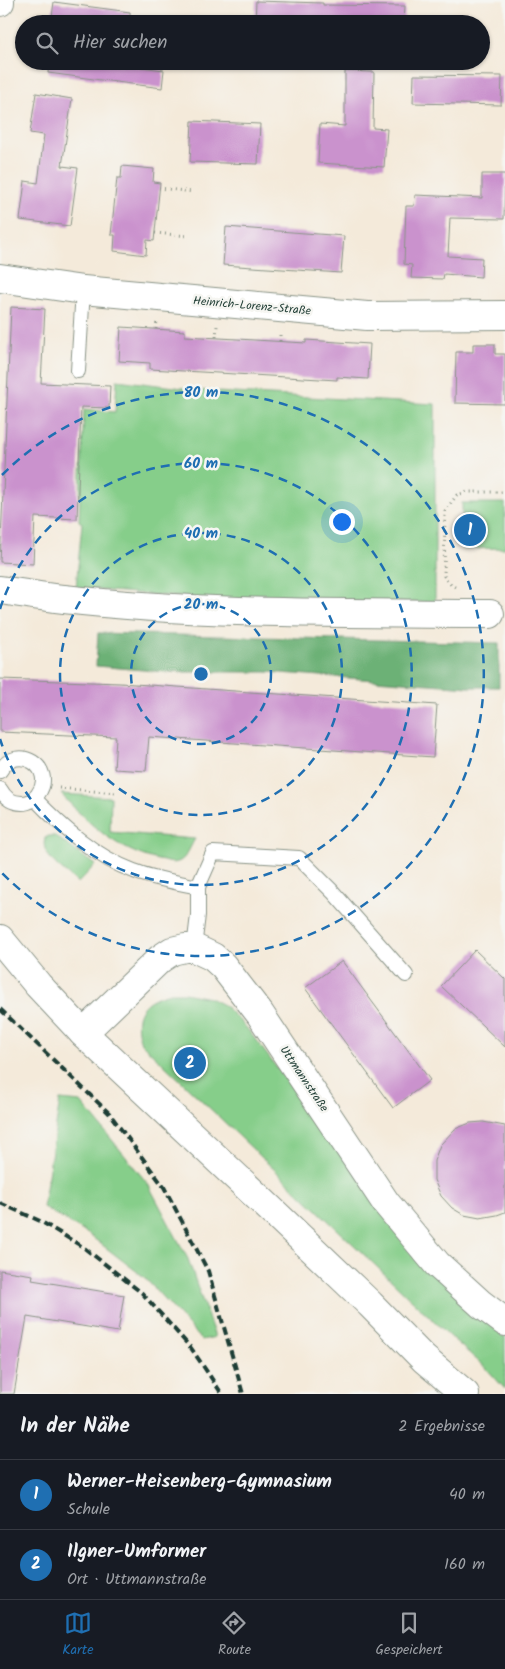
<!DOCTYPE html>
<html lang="de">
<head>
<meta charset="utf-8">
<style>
  :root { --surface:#171b24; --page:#20242c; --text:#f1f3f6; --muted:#9ea1a6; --line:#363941; --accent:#1f6fb2 }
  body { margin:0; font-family:Kalam,sans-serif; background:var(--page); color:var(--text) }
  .you { position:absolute; left:341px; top:521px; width:18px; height:18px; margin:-12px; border:4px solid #fff; border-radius:50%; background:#1a73e8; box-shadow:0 0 0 8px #1a73e833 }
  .badge { display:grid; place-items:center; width:32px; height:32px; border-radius:50%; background:var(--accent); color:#fff; font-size:16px; font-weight:700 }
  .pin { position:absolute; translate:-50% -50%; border:2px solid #fff; box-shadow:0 1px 5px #0006 }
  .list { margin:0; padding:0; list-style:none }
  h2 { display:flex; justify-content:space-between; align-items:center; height:65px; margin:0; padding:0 20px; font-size:21px }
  h2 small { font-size:16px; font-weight:400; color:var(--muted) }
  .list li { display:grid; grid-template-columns:32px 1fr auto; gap:15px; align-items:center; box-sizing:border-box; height:70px; padding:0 20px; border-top:1px solid var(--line) }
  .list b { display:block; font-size:19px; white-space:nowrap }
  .list p { margin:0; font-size:16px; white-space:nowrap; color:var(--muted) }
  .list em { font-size:16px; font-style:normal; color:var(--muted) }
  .icon { flex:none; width:28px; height:28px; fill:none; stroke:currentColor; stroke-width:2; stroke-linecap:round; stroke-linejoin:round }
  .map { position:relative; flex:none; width:505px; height:1394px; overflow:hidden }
  .search { position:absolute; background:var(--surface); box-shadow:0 1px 4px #0004; left:15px; right:15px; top:15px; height:55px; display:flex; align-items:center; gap:12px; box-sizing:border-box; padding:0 18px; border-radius:28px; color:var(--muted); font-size:19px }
  .sheet { height:205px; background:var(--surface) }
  nav { display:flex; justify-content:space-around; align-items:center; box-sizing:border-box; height:70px; border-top:1px solid var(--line); background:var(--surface); font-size:14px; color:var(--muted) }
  nav a { display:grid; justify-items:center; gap:2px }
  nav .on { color:var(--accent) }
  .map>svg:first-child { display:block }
</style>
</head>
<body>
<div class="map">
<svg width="505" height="1394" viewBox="0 0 505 1394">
  <rect width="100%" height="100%" fill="#f6f6f2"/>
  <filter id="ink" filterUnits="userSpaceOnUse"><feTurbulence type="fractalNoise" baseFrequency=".02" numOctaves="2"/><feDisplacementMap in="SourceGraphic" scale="10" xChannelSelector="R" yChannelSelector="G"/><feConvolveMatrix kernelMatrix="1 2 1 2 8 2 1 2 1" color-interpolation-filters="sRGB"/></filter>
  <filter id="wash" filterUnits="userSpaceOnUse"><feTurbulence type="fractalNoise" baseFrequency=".0096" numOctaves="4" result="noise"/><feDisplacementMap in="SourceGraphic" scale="20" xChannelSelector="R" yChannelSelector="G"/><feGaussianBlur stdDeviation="1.12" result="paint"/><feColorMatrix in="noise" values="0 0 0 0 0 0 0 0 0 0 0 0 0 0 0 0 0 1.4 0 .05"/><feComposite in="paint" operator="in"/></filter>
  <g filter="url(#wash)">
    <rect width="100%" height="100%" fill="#f4eada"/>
    <g fill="#86ce8a" stroke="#52865f">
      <polygon points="117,380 216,392 435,404 435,602 252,603 76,588 82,523 79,521 84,409 115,412"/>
      <polygon points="462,503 505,503 505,548 463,549"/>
      <path d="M61,794L111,797L110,832L195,839C191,845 187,857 180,861C173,865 166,861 158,860C116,850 89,824 61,794Z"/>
      <path d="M49,836H55L95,865L78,883C66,872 39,856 45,838Z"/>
      <path d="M171,993H184L210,998L225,1006L245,1026L323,1128L480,1316L505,1337V1389L486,1368L452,1338L141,1043C131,1014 142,999 171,993Z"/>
      <polygon points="60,1100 81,1102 148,1184 188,1259 215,1337 202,1340 144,1277 88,1234 43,1207"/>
    </g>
    <polygon fill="#6cb176" stroke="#467755" points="98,633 499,643 499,687 469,687 267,672 166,672 96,666"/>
    <g id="blocks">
      <g fill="#ca92cd">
        <polygon points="256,1 323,3 323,5 405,6 404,24 255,24"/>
        <polygon points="54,2 130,12 130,24 51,24"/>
        <polygon points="49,61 95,61 164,70 162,88 48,73"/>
        <polygon points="345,71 374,72 373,128 387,129 384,167 318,163 320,124 345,126"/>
        <polygon points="414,75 502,76 501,105 413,103"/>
        <polygon points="36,93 72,99 62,166 78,168 70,226 20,220 25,181 38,183 44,135 30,133"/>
        <polygon points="192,121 260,124 258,164 190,162"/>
        <polygon points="122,166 154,169 153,182 160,183 154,241 147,240 146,255 114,251 115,235 111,235 117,178 121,178"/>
        <polygon points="482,174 505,174 504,219 450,218 448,256 482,258 481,277 444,274 443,279 411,278 412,265 404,264 406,206 414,206 415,195 482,198"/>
        <polygon points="226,227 344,236 341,273 223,265"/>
        <polygon points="11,307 45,309 41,383 110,386 109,408 81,407 77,519 35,517 33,564 0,562"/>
        <polygon points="121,327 185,331 185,336 306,343 306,340 370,344 368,379 337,377 337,380 150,369 150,363 119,361"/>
        <polygon points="473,344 495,344 495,354 505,354 505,404 455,403 456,352 473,352"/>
        <polygon points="0,679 120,683 437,705 433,757 149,737 146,771 114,769 116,737 0,732"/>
        <polygon points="475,950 505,979 505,1047 441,986"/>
        <polygon points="342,961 430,1080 393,1108 305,988"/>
        <polygon points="483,1122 505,1126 505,1212 497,1215 480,1218 464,1215 452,1208 441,1196 434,1180 434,1161 440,1145 455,1129 470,1123"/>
        <polygon points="0,1270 33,1275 32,1280 124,1295 118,1332 27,1317 14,1394 0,1394"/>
      </g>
    </g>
  </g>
  <g filter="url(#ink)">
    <use href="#blocks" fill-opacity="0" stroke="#8a9487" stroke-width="1"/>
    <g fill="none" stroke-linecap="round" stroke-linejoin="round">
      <g stroke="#8a9487" stroke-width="16">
        <g id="lane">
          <polyline points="78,371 83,290"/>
          <path d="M0,771C17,742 57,768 38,794C35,799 29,803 22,803C11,803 5,798 0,789"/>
          <path d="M34,798C62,827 95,857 134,871C154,879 177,882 198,887"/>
          <polyline points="194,948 198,915 198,887 213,853 299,858 333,892 406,975"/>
        </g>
      </g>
      <g stroke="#8a9487" stroke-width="30">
        <g id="street">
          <polyline points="0,2 0,0"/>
          <polyline points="0,278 83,290 367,316 505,315"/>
          <path d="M0,590C21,593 43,597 64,599C205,615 348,613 490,614"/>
          <polyline points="0,939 38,985 83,1033 263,1202 370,1304 424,1359 465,1394"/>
          <polyline points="83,1033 160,959 172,951 185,948 194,948 213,957 223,966 260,1014 386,1203 437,1264 481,1304 505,1322"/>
        </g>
      </g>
      <g stroke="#8a9487" stroke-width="3" stroke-dasharray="1 4" stroke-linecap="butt">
        <polyline points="159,188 193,192"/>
        <polyline points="155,233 188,236"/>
        <polyline points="156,329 157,321"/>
        <polyline points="216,337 217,326"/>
        <polyline points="280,341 280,332"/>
        <polyline points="455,587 451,585 444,576 445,511 457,495 467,492 505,492"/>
        <polyline points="59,788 116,793"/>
      </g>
      <use href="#lane" stroke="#fff" stroke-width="14"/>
      <use href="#street" stroke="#fff" stroke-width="28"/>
      <g stroke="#1f3d34" stroke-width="4" stroke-dasharray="8 4" stroke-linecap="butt">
        <polyline points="0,1009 109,1113 164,1187 208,1271 243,1394"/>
        <polyline points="0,1203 40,1221 83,1247 142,1293 191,1348 222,1394"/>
      </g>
    </g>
  </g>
  <g fill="none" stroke="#1f6fb2" stroke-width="2.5" stroke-dasharray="9 6">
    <circle cx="201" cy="674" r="70"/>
    <circle cx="201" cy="674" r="141"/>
    <path d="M0 609A211 211 0 1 1 0 739"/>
    <path d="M2 475A282 282 0 1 1 2 873"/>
  </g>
  <g text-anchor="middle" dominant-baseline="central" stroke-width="5" stroke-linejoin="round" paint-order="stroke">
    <g font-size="12" fill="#1f3d34" stroke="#f6f6f2">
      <text transform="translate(252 306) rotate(5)">Heinrich-Lorenz-Straße</text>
      <text transform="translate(304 1079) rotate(56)">Uttmannstraße</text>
    </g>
  </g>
  <circle cx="201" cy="674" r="8" fill="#1f6fb2" stroke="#f6f6f2" stroke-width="2.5"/>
  <g font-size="15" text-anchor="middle" font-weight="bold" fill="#1f6fb2" stroke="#f6f6f2" stroke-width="5" stroke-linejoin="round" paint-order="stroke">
    <text x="201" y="397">80 m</text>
    <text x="201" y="468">60 m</text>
    <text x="201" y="538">40 m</text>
    <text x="201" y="609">20 m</text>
  </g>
</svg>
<div class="you"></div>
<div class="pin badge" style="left:470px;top:530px">1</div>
<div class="pin badge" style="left:190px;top:1063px">2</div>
<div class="search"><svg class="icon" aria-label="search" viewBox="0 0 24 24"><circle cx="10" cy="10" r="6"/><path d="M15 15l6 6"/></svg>Hier suchen</div>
</div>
<section class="sheet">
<h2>In der Nähe<small>2 Ergebnisse</small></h2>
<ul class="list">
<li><span class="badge">1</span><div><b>Werner-Heisenberg-Gymnasium</b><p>Schule</p></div><em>40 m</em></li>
<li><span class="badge">2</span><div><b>Ilgner-Umformer</b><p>Ort · Uttmannstraße</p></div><em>160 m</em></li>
</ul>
</section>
<nav>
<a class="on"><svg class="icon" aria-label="map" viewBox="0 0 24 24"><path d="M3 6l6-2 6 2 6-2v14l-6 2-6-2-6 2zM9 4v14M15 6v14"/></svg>Karte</a>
<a><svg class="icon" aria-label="directions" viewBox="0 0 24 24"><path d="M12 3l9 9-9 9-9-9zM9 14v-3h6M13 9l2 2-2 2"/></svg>Route</a>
<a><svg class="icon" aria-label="saved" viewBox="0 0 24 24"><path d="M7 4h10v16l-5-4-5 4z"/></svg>Gespeichert</a>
</nav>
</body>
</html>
